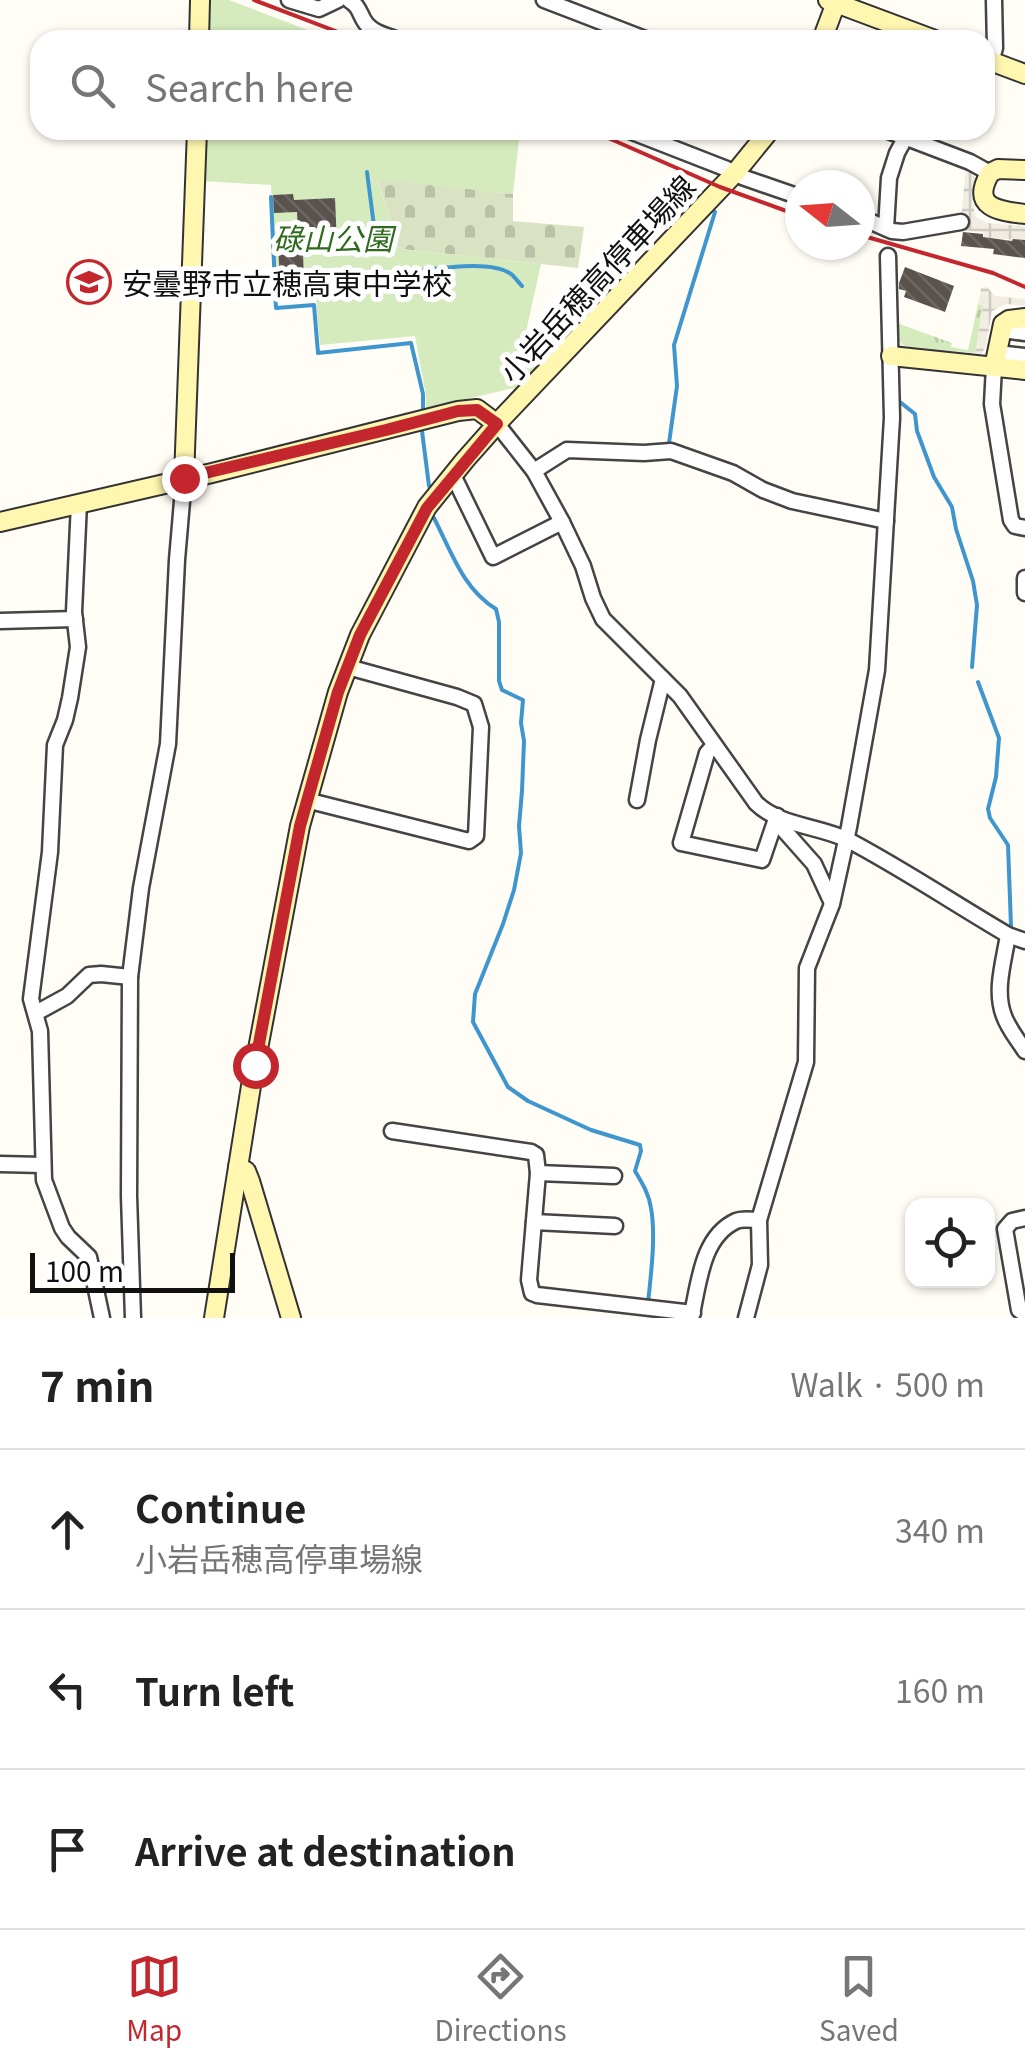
<!DOCTYPE html>
<html lang="en">
<head>
<meta charset="utf-8">
<style>
  :root { --surface:#fff; --page:#f2f2f2; --text:#222; --muted:#767676; --line:#e0e0e0; --accent:#c4262e }
  body { margin:0; font-family:Georgia,"Noto Sans JP",serif; background:var(--page); color:var(--text) }
  .controls { position:absolute; right:30px; bottom:30px; display:grid; overflow:hidden; border-radius:20px; box-shadow:0 2px 8px #0004 }
  .controls button { width:90px; height:90px; display:grid; place-items:center; padding:0; border:0; border-bottom:2px solid var(--line); background:var(--surface); color:var(--text); font:50px sans-serif }
  .compass { position:absolute; left:785px; top:170px; width:90px; height:90px; border-radius:50%; background:var(--surface); box-shadow:0 2px 8px #0004; rotate:287deg }
  .scale { position:absolute; left:30px; bottom:25px; width:205px; box-sizing:border-box; padding-left:10px; border:5px solid #111; border-top:0; font-size:28px; line-height:35px; white-space:nowrap; color:#111; -webkit-text-stroke:8px #fff; paint-order:stroke }
  .stop { position:absolute; width:30px; height:30px; margin:-22px; border:8px solid #c4262e; border-radius:50%; background:#fff }
  .stop.end { background:#c4262e; border-color:#fff; box-shadow:0 2px 10px #0008 }
  .list { margin:0; padding:0; list-style:none }
  h2 { display:flex; justify-content:space-between; align-items:center; height:130px; margin:0; padding:0 40px; font-size:42px }
  h2 small { font-size:32px; font-weight:400; color:var(--muted) }
  .list li { display:grid; grid-template-columns:65px 1fr auto; gap:30px; align-items:center; box-sizing:border-box; height:160px; padding:0 40px; border-top:2px solid var(--line) }
  .list b { display:block; font-size:38px; white-space:nowrap }
  .list p { margin:0; font-size:32px; white-space:nowrap; color:var(--muted) }
  .list em { font-size:32px; font-style:normal; color:var(--muted) }
  .icon { flex:none; width:55px; height:55px; fill:none; stroke:currentColor; stroke-width:2; stroke-linecap:round; stroke-linejoin:round }
  .map { position:relative; flex:none; width:1025px; height:1318px; overflow:hidden }
  .search { position:absolute; background:var(--surface); box-shadow:0 2px 8px #0004; left:30px; right:30px; top:30px; height:110px; display:flex; align-items:center; gap:25px; box-sizing:border-box; padding:0 35px; border-radius:30px; color:var(--muted); font-size:38px }
  .sheet { height:610px; background:var(--surface) }
  nav { display:flex; justify-content:space-around; align-items:center; box-sizing:border-box; height:140px; border-top:2px solid var(--line); background:var(--surface); font-size:28px; color:var(--muted) }
  nav a { display:grid; justify-items:center; gap:5px }
  nav .on { color:var(--accent) }
  .map>svg:first-child { display:block }
</style>
</head>
<body>
<div class="map">
<svg width="1025" height="1318" viewBox="0 0 1025 1318">
  <defs>
    <pattern id="grass-tufts" width="24" height="20" patternUnits="userSpaceOnUse" patternTransform="scale(2.5)"><rect width="24" height="20" fill="#d5ebbd"/><path d="M3 7l-1-3M5 7V3M7 7l1-3M15 17l-1-3M17 17v-4M19 17l1-3" fill="none" stroke="#b6c8a1"/></pattern>
    <pattern id="cemetery-stones" width="16" height="16" patternUnits="userSpaceOnUse" patternTransform="scale(2.5)"><rect width="16" height="16" fill="#d9e3c4"/><path d="M2 7V4a2 2 0 0 1 4 0v3zM10 15v-3a2 2 0 0 1 4 0v3z" fill="#b9c2a7"/></pattern>
    <pattern id="plaza-grid" width="8" height="8" patternUnits="userSpaceOnUse" patternTransform="scale(2.5)"><rect width="8" height="8" fill="#f1ede2"/><path d="M0 4h8M4 0v8" fill="none" stroke="#cecac1"/></pattern>
    <pattern id="building-back-hatch" width="6" height="6" patternUnits="userSpaceOnUse" patternTransform="scale(2.5)"><rect width="6" height="6" fill="#5a524d"/><path d="M-1 5l2 2M0 0l6 6M5-1l2 2" fill="none" stroke="#6d6662"/></pattern>
  </defs>
  <rect width="100%" height="100%" fill="#fffdf5"/>
  <polygon fill="url(#grass-tufts)" points="978,304 983,305 976,350 972,353 905,346 898,340 897,323 952,343 951,347 968,350"/>
  <polygon fill="url(#cemetery-stones)" points="377,178 513,194 513,221 584,227 578,268 402,249 398,246"/>
  <g fill="#d5ebbd">
    <polygon points="206,0 229,0 334,40 274,40 206,35"/>
    <polygon points="264,130 520,130 513,194 377,179 398,246 402,249 541,264 526,332 563,342 517,390 513,388 426,409 426,396 415,336 320,345 316,300 277,301 271,185 201,181 203,137 263,135"/>
  </g>
  <g fill="url(#plaza-grid)">
    <polygon points="966,166 972,171 975,178 972,202 976,217 987,223 1025,226 1025,240 984,238 984,232 960,230"/>
    <polygon points="987,287 995,296 1025,299 1025,306 1006,304 992,311 986,345 982,354 975,359 903,353 898,345 898,340 905,346 972,353 976,350 983,306 978,304 981,288"/>
  </g>
  <g fill="none" stroke-linecap="round" stroke-linejoin="round">
    <g stroke="#3f96cf" stroke-width="4">
      <polyline points="367,172 374,226"/>
      <polyline points="271,197 276,308 314,305 318,353 411,343 423,394 423,409"/>
      <path d="M404,269L412,271C436,269 491,259 511,274C513,275 520,284 522,286"/>
      <polyline points="900,402 915,414 917,431 934,477 952,507 956,529 973,581 977,605 972,667"/>
      <polyline points="422,431 429,486"/>
      <polyline points="669,443 677,386 674,345 715,212"/>
      <path d="M434,518C451,551 463,589 496,609L499,622V681L502,690L523,700L521,723L524,741L522,791L519,826L521,853L514,890L503,924L475,994L473,1022L508,1087L528,1101L591,1130L640,1145L641,1151L635,1171C642,1183 649,1194 651,1208C656,1236 651,1274 648,1303"/>
      <polyline points="978,682 999,738 996,777 988,809 990,818 1008,845 1011,926"/>
      <polyline points="1012,1017 1025,1039"/>
    </g>
  </g>
  <g fill="url(#building-back-hatch)">
    <polygon points="293,194 294,200 335,198 337,244 303,245 304,297 280,298 278,234 298,233 297,212 274,213 273,195"/>
    <polygon points="963,232 983,234 983,237 1012,241 1013,239 1025,240 1025,258 993,254 994,249 961,246"/>
    <polygon points="905,267 954,286 945,312 904,297 906,291 899,289 899,283"/>
  </g>
  <g fill="none" stroke-linecap="round" stroke-linejoin="round">
    <g stroke="#444" stroke-width="19">
      <g id="street">
        <polyline points="289,0 319,9 338,0"/>
        <path d="M349,0C360,7 359,13 365,22C372,33 388,36 399,40"/>
        <polyline points="544,0 648,40"/>
        <polyline points="991,62 995,48 994,0"/>
        <polyline points="627,130 727,169"/>
        <polyline points="886,130 970,162 990,173"/>
        <polyline points="742,177 800,197"/>
        <polyline points="860,217 892,231 903,232 961,222"/>
        <polyline points="886,228 889,178 897,153 909,131"/>
        <polyline points="1025,325 1021,324 1010,331 1025,333"/>
        <polyline points="1006,358 1006,354 1025,356"/>
        <polyline points="994,367 992,404 1011,520 1015,526 1025,528"/>
        <path d="M497,424L534,471L562,522L583,566L593,598L603,619L680,696L756,803C779,826 820,826 848,840C903,869 955,904 1008,935C1004,961 994,991 1004,1016C1008,1028 1018,1040 1025,1051"/>
        <polyline points="534,471 567,450 644,453 671,451 733,473 763,490 792,501 886,521"/>
        <polyline points="453,475 493,557 562,522"/>
        <polyline points="79,503 74,612 78,647 70,698 65,720 55,745 50,852 31,999 40,1031 44,1180 62,1228 68,1237 89,1257 102,1318"/>
        <polyline points="1025,578 1025,593"/>
        <polyline points="0,621 75,619"/>
        <polyline points="714,745 707,753 681,843 762,860 777,816"/>
        <polyline points="306,800 469,841 476,836 481,727 474,704 457,697 348,667"/>
        <polyline points="637,800 648,740 663,679"/>
        <polyline points="777,816 783,829 814,864 832,903"/>
        <polyline points="1008,935 1025,941"/>
        <polyline points="36,1013 67,996 89,975 101,974 130,977"/>
        <polyline points="392,1131 531,1152 536,1155 538,1173 529,1280 532,1293 537,1295 693,1313"/>
        <polyline points="0,1164 43,1165"/>
        <polyline points="538,1173 614,1176"/>
        <polyline points="1025,1218 1012,1221 1005,1229 1019,1310 1025,1314"/>
        <polyline points="534,1222 615,1226"/>
        <polyline points="133,1318 129,1196 130,977 141,888 168,744 177,560 184,478"/>
        <path d="M691,1318C699,1285 701,1237 736,1221C742,1218 752,1220 759,1220"/>
        <polyline points="746,1318 760,1265 759,1220 806,1062 807,968 832,904 849,827 877,670 892,418 888,256"/>
      </g>
    </g>
    <g stroke="#333" stroke-width="22">
      <g id="secondary">
        <polyline points="828,0 935,40"/>
        <polyline points="199,40 200,0"/>
        <polyline points="822,40 837,0"/>
        <polyline points="985,59 1025,74"/>
        <path d="M1025,170L998,169L990,173C970,208 999,211 1025,214"/>
        <polyline points="891,356 1025,370"/>
        <polyline points="994,367 1003,324 1009,320 1025,318"/>
        <polyline points="184,478 197,130"/>
        <polyline points="0,522 212,473 458,411 477,409 497,424"/>
        <polyline points="238,1167 246,1171 250,1181 291,1318"/>
        <polyline points="214,1318 251,1086 300,826 338,692 360,635 427,507 465,460 504,416 735,173 770,130"/>
      </g>
    </g>
    <use href="#street" stroke="#fff" stroke-width="14"/>
    <use href="#secondary" stroke="#fff6b0" stroke-width="18"/>
    <g stroke="#c4262e" stroke-width="4">
      <polyline points="254,0 359,40"/>
      <polyline points="590,130 720,187 800,216"/>
      <polyline points="860,235 993,273 1025,287"/>
    </g>
  </g>
  <g fill="none" stroke-linecap="round" stroke-linejoin="round">
    <polyline stroke="#c4262e" stroke-width="12" points="184,478 386,430 458,411 477,410 497,424 427,508 360,635 338,692 300,826 255,1065"/>
  </g>
  <defs>
    <g id="school-ring" transform="scale(2.25)"><circle r="9.5" fill="#fff" stroke="#c4262e" stroke-width="1.5"/><path d="M0-5L7-2L0 1L-7-2ZM-4 1L0 2.5L4 1V4Q0 6-4 4Z" fill="#c4262e"/></g>
  </defs>
  <g fill-rule="evenodd">
    <use href="#school-ring" x="89" y="282"/>
  </g>
  <g text-anchor="middle" dominant-baseline="central" stroke-width="10" stroke-linejoin="round" paint-order="stroke">
    <g font-size="30" font-style="italic" fill="#2f6b1f" stroke="#fff">
      <text x="333" y="237">碌山公園</text>
    </g>
    <g font-size="30" fill="#111" stroke="#fff">
      <text transform="translate(596 278) rotate(-47)">小岩岳穂高停車場線</text>
    </g>
    <g font-size="30" fill="#111" stroke="#fff" text-anchor="start">
      <text x="122" y="282">安曇野市立穂高東中学校</text>
    </g>
  </g>
</svg>
<div class="controls">
<button><svg class="icon" aria-label="locate" viewBox="0 0 24 24"><circle cx="12" cy="12" r="6"/><path d="M12 2v4M12 18v4M2 12h4M18 12h4"/></svg></button>
</div>
<svg class="compass" viewBox="-18 -18 36 36"><path d="M0-13l5 13h-10z" fill="#e53935"/><path d="M0 13l5-13h-10z" fill="#767676"/></svg>
<div class="scale">100 m</div>
<div class="stop" style="left:255px;top:1065px"></div>
<div class="stop end" style="left:184px;top:478px"></div>
<div class="search"><svg class="icon" aria-label="search" viewBox="0 0 24 24"><circle cx="10" cy="10" r="6"/><path d="M15 15l6 6"/></svg>Search here</div>
</div>
<section class="sheet">
<h2>7 min<small>Walk · 500 m</small></h2>
<ul class="list">
<li><svg class="icon" aria-label="ahead" viewBox="0 0 24 24"><path d="M12 20V5M6 11l6-6 6 6"/></svg><div><b>Continue</b><p>小岩岳穂高停車場線</p></div><em>340 m</em></li>
<li><svg class="icon" aria-label="left" viewBox="0 0 24 24"><path d="M17 20v-9H6M10 6l-5 5 5 5"/></svg><div><b>Turn left</b></div><em>160 m</em></li>
<li><svg class="icon" aria-label="arrive" viewBox="0 0 24 24"><path d="M6 21V4h12l-3 4 3 4H6"/></svg><div><b>Arrive at destination</b></div></li>
</ul>
</section>
<nav>
<a class="on"><svg class="icon" aria-label="map" viewBox="0 0 24 24"><path d="M3 6l6-2 6 2 6-2v14l-6 2-6-2-6 2zM9 4v14M15 6v14"/></svg>Map</a>
<a><svg class="icon" aria-label="directions" viewBox="0 0 24 24"><path d="M12 3l9 9-9 9-9-9zM9 14v-3h6M13 9l2 2-2 2"/></svg>Directions</a>
<a><svg class="icon" aria-label="saved" viewBox="0 0 24 24"><path d="M7 4h10v16l-5-4-5 4z"/></svg>Saved</a>
</nav>
</body>
</html>
